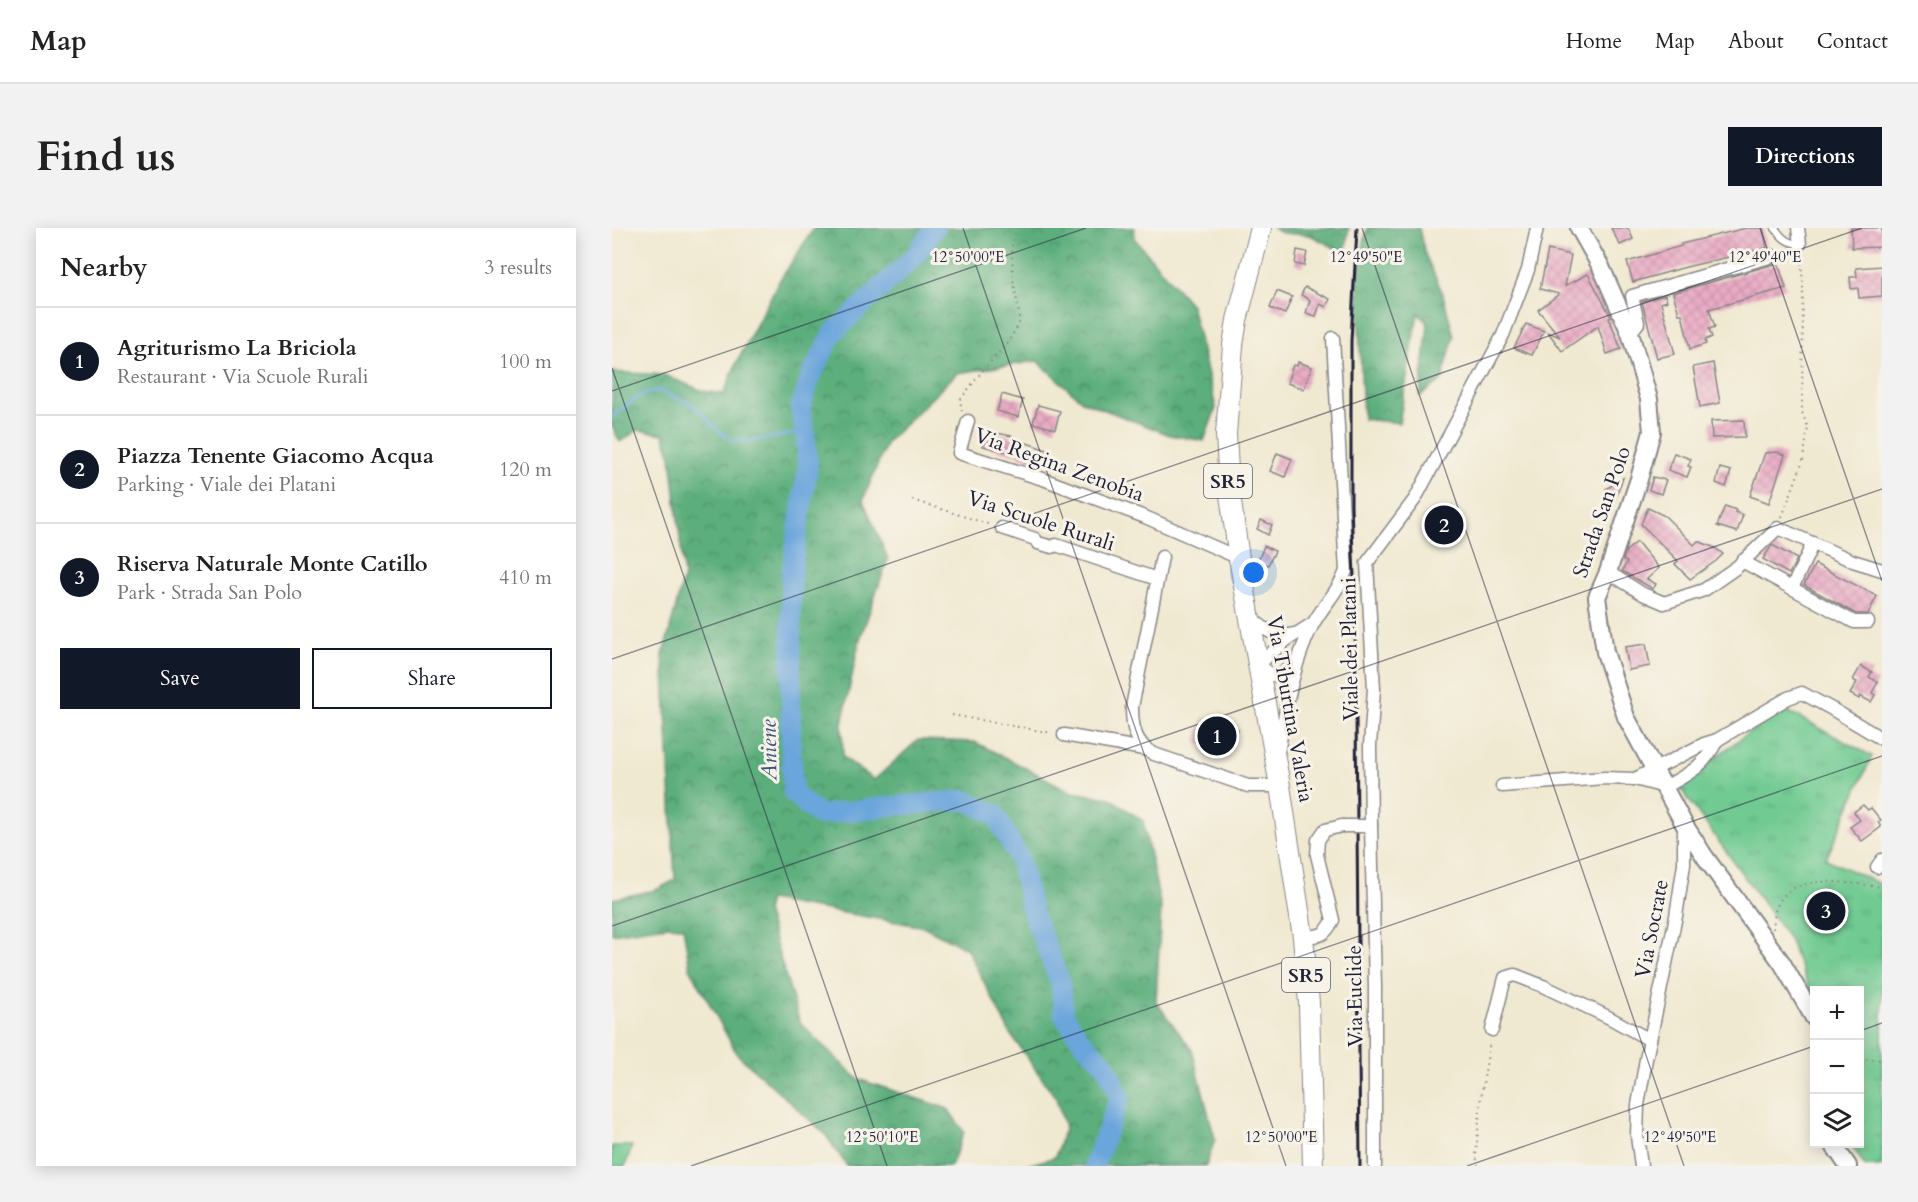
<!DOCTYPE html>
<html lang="en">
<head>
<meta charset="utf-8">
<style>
  :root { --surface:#fff; --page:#f2f2f2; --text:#222; --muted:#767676; --line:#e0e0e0; --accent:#111827 }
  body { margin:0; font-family:Cardo,serif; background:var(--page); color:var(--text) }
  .controls { position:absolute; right:18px; bottom:18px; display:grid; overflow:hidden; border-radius:0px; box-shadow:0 3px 15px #0003 }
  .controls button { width:54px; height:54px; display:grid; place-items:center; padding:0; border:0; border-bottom:2px solid var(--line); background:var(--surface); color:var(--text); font:30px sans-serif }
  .you { position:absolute; left:642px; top:345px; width:21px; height:21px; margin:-15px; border:4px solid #fff; border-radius:50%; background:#1a73e8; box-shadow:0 0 0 9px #1a73e833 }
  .badge { display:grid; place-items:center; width:39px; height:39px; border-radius:50%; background:var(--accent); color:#fff; font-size:20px; font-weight:700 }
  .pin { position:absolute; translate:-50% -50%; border:3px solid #fff; box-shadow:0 2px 6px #0006 }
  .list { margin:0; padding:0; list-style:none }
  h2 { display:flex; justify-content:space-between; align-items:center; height:78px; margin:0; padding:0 24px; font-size:26px }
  h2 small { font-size:20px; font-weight:400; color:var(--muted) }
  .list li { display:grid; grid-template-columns:39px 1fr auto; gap:18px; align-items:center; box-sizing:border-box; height:108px; padding:0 24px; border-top:2px solid var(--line) }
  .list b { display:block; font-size:22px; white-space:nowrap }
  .list p { margin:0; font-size:20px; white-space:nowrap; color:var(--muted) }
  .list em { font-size:20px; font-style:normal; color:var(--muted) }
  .actions { display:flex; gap:12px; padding:18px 24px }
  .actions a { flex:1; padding:14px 0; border:2px solid var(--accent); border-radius:0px; text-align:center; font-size:21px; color:var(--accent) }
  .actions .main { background:var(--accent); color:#fff }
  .icon { flex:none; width:33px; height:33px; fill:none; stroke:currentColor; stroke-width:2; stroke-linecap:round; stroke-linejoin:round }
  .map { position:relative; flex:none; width:1270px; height:938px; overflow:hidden; border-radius:0px }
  header { display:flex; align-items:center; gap:36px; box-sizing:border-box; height:84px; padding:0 30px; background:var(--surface); border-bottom:2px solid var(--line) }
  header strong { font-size:28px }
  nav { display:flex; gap:33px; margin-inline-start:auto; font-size:21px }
  .intro { display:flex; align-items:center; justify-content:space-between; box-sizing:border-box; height:144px; padding:0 36px }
  h1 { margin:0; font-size:42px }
  .button { padding:15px 27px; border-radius:0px; background:var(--accent); color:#fff; font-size:21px; font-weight:700 }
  main { display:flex; gap:36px; padding:0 36px }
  aside { flex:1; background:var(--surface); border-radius:0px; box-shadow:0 3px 15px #0003 }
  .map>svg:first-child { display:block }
</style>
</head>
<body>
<header>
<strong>Map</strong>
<nav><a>Home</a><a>Map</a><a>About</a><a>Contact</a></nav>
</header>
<div class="intro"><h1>Find us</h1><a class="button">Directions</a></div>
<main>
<aside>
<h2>Nearby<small>3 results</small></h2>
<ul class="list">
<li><span class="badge">1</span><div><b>Agriturismo La Briciola</b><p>Restaurant · Via Scuole Rurali</p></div><em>100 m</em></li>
<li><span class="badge">2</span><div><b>Piazza Tenente Giacomo Acqua</b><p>Parking · Viale dei Platani</p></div><em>120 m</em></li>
<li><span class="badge">3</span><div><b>Riserva Naturale Monte Catillo</b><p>Park · Strada San Polo</p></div><em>410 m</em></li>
</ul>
<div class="actions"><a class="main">Save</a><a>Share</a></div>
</aside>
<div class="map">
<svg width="1270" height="938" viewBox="0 0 1270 938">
  <defs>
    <pattern id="forest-crowns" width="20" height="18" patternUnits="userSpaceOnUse" patternTransform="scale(1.5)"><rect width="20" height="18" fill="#5cae7b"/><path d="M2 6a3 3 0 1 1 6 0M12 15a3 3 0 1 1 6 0" fill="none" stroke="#4c8d66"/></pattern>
    <pattern id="park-tufts" width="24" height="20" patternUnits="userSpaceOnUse" patternTransform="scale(1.5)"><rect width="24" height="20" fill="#70ca91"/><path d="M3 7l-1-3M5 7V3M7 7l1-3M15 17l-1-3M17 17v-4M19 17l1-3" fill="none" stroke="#61ad7e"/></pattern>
    <pattern id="building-cross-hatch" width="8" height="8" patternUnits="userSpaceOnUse" patternTransform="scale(1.5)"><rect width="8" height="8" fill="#eaacc5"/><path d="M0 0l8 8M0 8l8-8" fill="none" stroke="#c894aa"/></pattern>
  </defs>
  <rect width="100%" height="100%" fill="#f7f3e8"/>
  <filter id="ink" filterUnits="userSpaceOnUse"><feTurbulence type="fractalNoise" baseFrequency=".0167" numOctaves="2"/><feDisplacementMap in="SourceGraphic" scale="12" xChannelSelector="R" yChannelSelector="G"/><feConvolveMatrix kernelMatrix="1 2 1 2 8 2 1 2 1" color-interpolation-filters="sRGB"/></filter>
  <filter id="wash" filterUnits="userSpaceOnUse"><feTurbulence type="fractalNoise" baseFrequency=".008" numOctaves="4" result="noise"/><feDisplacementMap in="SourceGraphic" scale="24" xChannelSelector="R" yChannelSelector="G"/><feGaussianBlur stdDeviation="1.35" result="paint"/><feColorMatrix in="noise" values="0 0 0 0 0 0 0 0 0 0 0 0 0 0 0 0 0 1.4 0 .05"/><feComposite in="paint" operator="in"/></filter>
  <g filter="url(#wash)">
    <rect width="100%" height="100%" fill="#f0e9d1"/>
    <polygon fill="#70ca91" stroke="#497666" stroke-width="1.5" points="0,918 20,918 13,938 0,938"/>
    <g fill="url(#forest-crowns)" stroke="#3f685b" stroke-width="1.5">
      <polygon points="202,0 523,0 522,10 579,77 604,180 592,213 558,207 470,173 425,133 345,145 275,214 251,272 276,331 247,414 230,496 231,529 262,552 306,512 363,514 460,564 498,570 531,593 549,680 544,774 580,822 603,911 594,938 413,938 443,929 453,899 444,870 399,807 355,721 313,699 157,672 154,683 188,795 246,851 336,881 352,904 339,938 235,938 213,906 125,826 78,740 71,699 55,698 0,706 0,671 44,662 63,652 51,427 72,348 59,228 51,206 26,202 8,214 0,198 0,144 52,147 91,163 112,166 123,138 166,55"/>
      <polygon points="660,0 737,0 733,25 698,7 670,5"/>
      <polygon points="755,0 807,0 813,26 830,64 842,108 830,152 808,168 816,96 806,85 787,195 751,191 745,49"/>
    </g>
    <polygon fill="url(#park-tufts)" stroke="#497666" stroke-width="1.5" points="1170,480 1260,528 1214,631 1270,657 1270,938 1253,938 1239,916 1248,916 1248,762 1202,762 1202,772 1176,709 1066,557"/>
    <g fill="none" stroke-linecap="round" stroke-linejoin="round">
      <polyline stroke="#6aa5db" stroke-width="3" points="0,189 24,170 45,162 80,176 110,206 120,212 140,213 193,204"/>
      <polyline stroke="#6aa5db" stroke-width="20" points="323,0 303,28 221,105 200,146 188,180 193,204 196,239 179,346 179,511 181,565 207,587 281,578 353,572 383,586 407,630 421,686 448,754 452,787 469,812 493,836 508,868 482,938"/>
    </g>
    <g id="blocks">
      <g fill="url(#building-cross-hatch)">
        <polygon points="999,0 1016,0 1021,11 1008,17"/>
        <polygon points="1134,0 1151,0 1155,20 1074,39 1021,54 1015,34 1069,18 1069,16"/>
        <polygon points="1239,0 1270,0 1270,19 1240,20"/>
        <polygon points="685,22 695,24 692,38 683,36"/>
        <polygon points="936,22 959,27 953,58 976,46 999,89 997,90 1009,121 995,126 986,98 950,123 936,104 948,109 926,82 947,66 928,61"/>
        <polygon points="1166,35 1174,60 1097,81 1103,99 1097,101 1100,109 1093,112 1094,116 1078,121 1070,86 1067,86 1061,65"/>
        <polygon points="1270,38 1270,68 1247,70 1246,60 1239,61 1238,49 1245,49 1244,40"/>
        <polygon points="693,59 718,71 714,79 708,76 704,88 694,85 698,72 689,67"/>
        <polygon points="665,63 680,69 673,86 658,80"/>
        <polygon points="1053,67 1055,73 1049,75 1063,126 1045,130 1030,74"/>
        <polygon points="914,96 932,103 920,127 902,120"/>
        <polygon points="686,134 700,139 692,161 675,155 681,137 685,138"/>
        <polygon points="1101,135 1108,175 1088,179 1081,139"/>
        <polygon points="390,166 411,172 406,189 385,183"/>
        <polygon points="426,177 448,183 443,201 421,195"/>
        <polygon points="1132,192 1133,209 1100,210 1099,193"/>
        <polygon points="375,203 400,208 400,210 435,222 430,236 407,228 408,227 371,218"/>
        <polygon points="1165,224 1173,227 1157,275 1138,268 1153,225"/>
        <polygon points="665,225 680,231 673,249 658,243"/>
        <polygon points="1062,225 1079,231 1076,238 1079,239 1075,249 1056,242"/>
        <polygon points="1108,240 1119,243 1114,259 1104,255"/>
        <polygon points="1041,249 1054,252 1049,266 1037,262"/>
        <polygon points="1011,250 1003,270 994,261"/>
        <polygon points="1113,278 1124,282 1123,284 1131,287 1125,304 1105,298"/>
        <polygon points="1036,280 1053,288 1082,317 1086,313 1103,320 1111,326 1104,333 1078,351 1063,336 1066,333 1029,296"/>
        <polygon points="649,292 660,297 656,307 645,301"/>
        <polygon points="1025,314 1047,340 1035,351 1044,356 1041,361 1010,343 1015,334 1011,332 1014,323"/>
        <polygon points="1160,317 1185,331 1177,346 1151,331"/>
        <polygon points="652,318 663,323 656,337 646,333"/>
        <polygon points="1203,336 1265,368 1256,386 1244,386 1192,357"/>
        <polygon points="1034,416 1038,438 1017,442 1013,419"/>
        <polygon points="1249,438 1260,444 1257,449 1266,454 1260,465 1263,467 1259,474 1248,468 1247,471 1238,466 1245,454 1241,452"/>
        <polygon points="593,490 626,502 619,519 611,517 608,522 584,514"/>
        <polygon points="1251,577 1256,582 1259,580 1269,592 1266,594 1269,599 1250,613 1238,599 1248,592 1242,584"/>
      </g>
    </g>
  </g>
  <g filter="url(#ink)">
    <use href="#blocks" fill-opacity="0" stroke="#898686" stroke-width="1.5"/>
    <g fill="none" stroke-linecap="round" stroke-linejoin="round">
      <g stroke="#898686" stroke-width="9">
        <path id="lane" d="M1163,0C1170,10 1175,15 1188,16"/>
      </g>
      <g stroke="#898686" stroke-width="15">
        <g id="street">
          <polyline points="1186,0 1188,16"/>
          <polyline points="1018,105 1026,95 1020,68 1161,28"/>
          <polyline points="356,193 347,225 431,251 533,289 627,330"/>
          <polyline points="390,300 423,311 426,315 440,319 444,317 545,351"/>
          <path d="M550,329L520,479C520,500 523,516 542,526L636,558H668"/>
          <polyline points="1130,333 1242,394 1256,394"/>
          <polyline points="996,344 1031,366 1052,375 1092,362 1125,339 1166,300 1241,333 1270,342"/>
          <polyline points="1180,360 1201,315"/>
          <path d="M639,389C652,402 663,410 682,406"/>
          <polyline points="683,433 670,447 660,447 646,437 673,413 700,396"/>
          <polyline points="452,507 532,521"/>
          <path d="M666,525C674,481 680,438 700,398C710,378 726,365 734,343L721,110"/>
          <polyline points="1023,551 1092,516 1105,512 1176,470 1190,465 1220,481 1270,511"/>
          <path d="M890,558L992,550L1023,551L1053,559C1078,545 1092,539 1105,512"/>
          <polyline points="759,597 763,759 763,938"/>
          <polyline points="753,598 759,597 758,518 762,461 755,335 803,271 891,107 916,42 925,0"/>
          <polyline points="1265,639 1270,632"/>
          <path d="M691,709C709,708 713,708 721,692L705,627L706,612L713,602L730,598"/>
          <polyline points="880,802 893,750 903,747 931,758 996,789 1038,812"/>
          <polyline points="1029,938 1025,908 1026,877 1034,831 1064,688 1072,636 1072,597"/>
        </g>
      </g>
      <g stroke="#898686" stroke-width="20">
        <g id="secondary">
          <polyline points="967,0 989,39 1018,105 1037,171 1040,204 1027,251 996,344 985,369 993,424 1014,489 1072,596 1093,629 1170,735 1202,790"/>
          <polyline points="1221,916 1236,938"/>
        </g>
      </g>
      <g stroke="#898686" stroke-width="22">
        <polyline id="primary" points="649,0 625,92 621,117 614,206 617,260 627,330 668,558 691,709 697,775 701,938"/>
      </g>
      <g stroke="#898686" stroke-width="2" stroke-dasharray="1.5 4.5" stroke-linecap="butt">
        <polyline points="350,183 348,172 371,142 395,116 407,96 407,85 401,51 400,18 405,0"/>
        <polyline points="300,272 379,297"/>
        <polyline points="1170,289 1191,233 1196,200 1190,184 1191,59 1189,27"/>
        <polyline points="340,487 440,505"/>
        <path d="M1161,701C1162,694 1162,684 1165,678C1181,642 1239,656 1270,659"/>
        <polyline points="1248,831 1270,832"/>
        <polyline points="866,938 864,927 869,869 878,813"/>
      </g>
      <use href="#lane" stroke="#fff" stroke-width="6"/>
      <use href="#street" stroke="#fff" stroke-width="12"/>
      <use href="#secondary" stroke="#fff" stroke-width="16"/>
      <use href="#primary" stroke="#fff" stroke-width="20"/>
      <polyline stroke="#22223b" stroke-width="3" points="745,0 739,113 739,278 743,372 748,938"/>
      <g stroke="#898686" stroke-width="15" stroke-linecap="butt">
        <polyline id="street-bridge" points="730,598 753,598"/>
      </g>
      <use href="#street-bridge" stroke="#fff" stroke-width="12"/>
    </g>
  </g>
  <path fill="none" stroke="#22223b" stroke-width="1.5" stroke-opacity="0.45" d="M351,0L674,938M750,0L1072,938M1148,0L1270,353M0,140L275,938M0,163L474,0M0,431L1250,0M0,698L1270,261M1248,803L1270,795M79,938L1270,528M855,938L1202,818"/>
  <g text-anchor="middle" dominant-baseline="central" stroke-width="6" stroke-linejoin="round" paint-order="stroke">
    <g fill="#f7f3e8" stroke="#62616f" stroke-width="1.5">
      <rect x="592" y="236" width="48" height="34" rx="4.5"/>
      <rect x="670" y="730" width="48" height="34" rx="4.5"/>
    </g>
    <g font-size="20" font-weight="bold" fill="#22223b">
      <text x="616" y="253">SR5</text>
      <text x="694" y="747">SR5</text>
    </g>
    <g font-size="21" fill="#22223b" stroke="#f7f3e8">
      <text transform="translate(447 237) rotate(20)">Via Regina Zenobia</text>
      <text transform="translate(990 284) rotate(-71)">Strada San Polo</text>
      <text transform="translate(429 293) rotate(18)">Via Scuole Rurali</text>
      <text transform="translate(738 421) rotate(-91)">Viale dei Platani</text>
      <text transform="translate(678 481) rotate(80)">Via Tiburtina Valeria</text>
      <text transform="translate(1040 701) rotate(-79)">Via Socrate</text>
      <text transform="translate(743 768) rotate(-91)">Via Euclide</text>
    </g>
    <g font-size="22" font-style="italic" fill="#3f567b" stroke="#f7f3e8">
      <text transform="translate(157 522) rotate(-91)">Aniene</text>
    </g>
  </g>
  <g font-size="15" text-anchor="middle" fill="#22223b" stroke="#f7f3e8" stroke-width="6" stroke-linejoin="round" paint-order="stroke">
    <text x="356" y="34">12°50'00"E</text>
    <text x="754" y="34">12°49'50"E</text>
    <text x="1153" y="34">12°49'40"E</text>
    <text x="270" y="914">12°50'10"E</text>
    <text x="669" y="914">12°50'00"E</text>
    <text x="1068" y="914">12°49'50"E</text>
  </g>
</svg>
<div class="controls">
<button>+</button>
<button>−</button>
<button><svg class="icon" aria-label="layers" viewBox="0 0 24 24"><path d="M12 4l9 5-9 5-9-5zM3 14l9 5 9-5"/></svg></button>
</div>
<div class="you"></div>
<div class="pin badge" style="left:605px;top:508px">1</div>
<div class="pin badge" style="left:832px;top:297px">2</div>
<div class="pin badge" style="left:1214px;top:683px">3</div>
</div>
</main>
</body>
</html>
